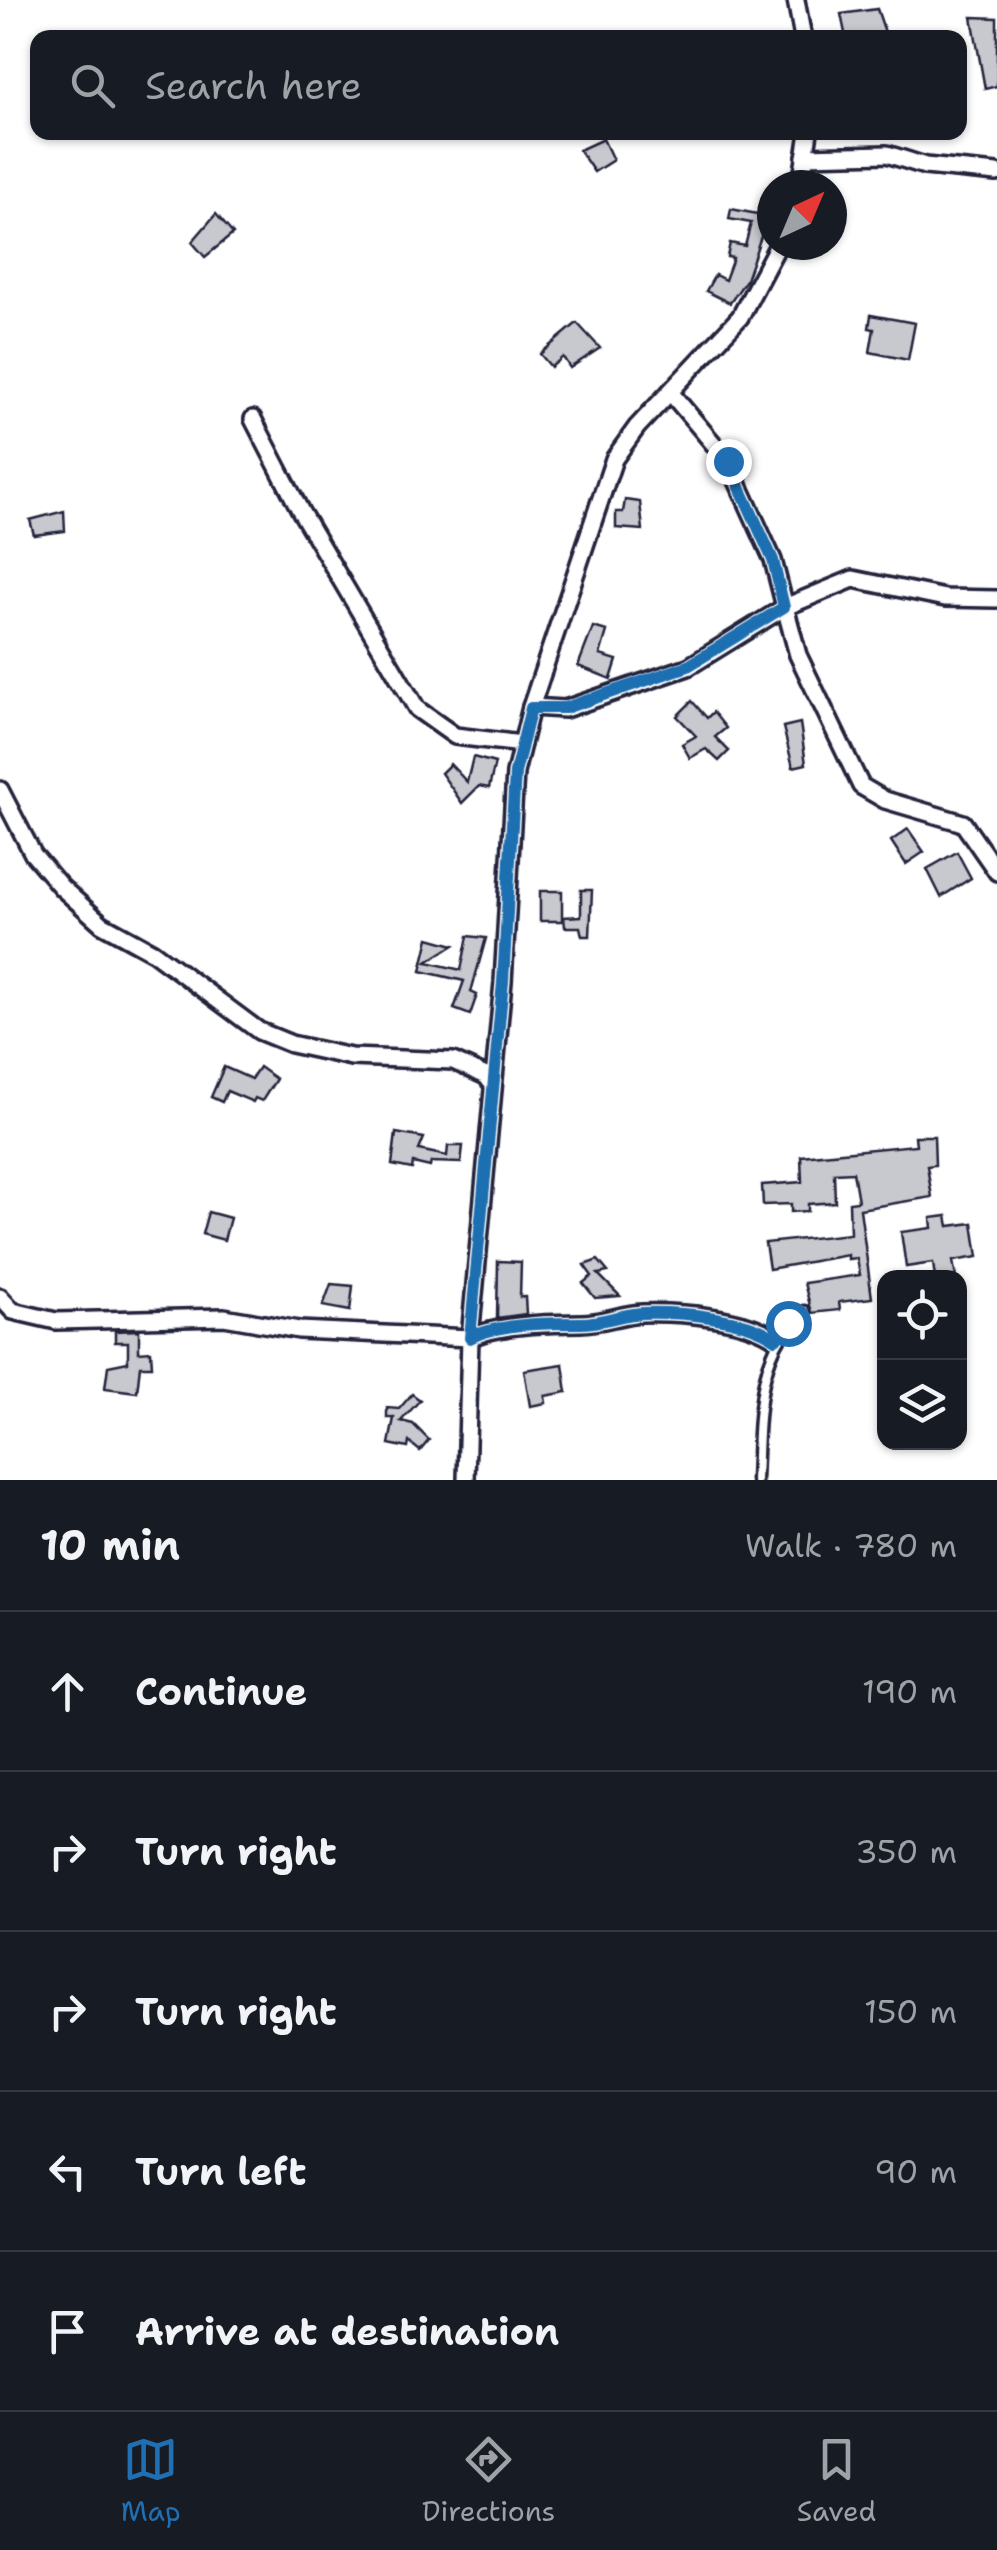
<!DOCTYPE html>
<html lang="en">
<head>
<meta charset="utf-8">
<style>
  :root { --surface:#171b24; --page:#20242c; --text:#f1f3f6; --muted:#9ea1a6; --line:#363941; --accent:#1f6fb2 }
  body { margin:0; font-family:"Shantell Sans",sans-serif; background:var(--page); color:var(--text) }
  .controls { position:absolute; right:30px; bottom:30px; display:grid; overflow:hidden; border-radius:20px; box-shadow:0 2px 8px #0004 }
  .controls button { width:90px; height:90px; display:grid; place-items:center; padding:0; border:0; border-bottom:2px solid var(--line); background:var(--surface); color:var(--text); font:50px sans-serif }
  .compass { position:absolute; left:757px; top:170px; width:90px; height:90px; border-radius:50%; background:var(--surface); box-shadow:0 2px 8px #0004; rotate:44deg }
  .stop { position:absolute; width:30px; height:30px; margin:-22px; border:8px solid #1f6fb2; border-radius:50%; background:#fff }
  .stop.end { background:#1f6fb2; border-color:#fff; box-shadow:0 2px 10px #0008 }
  .list { margin:0; padding:0; list-style:none }
  h2 { display:flex; justify-content:space-between; align-items:center; height:130px; margin:0; padding:0 40px; font-size:42px }
  h2 small { font-size:32px; font-weight:400; color:var(--muted) }
  .list li { display:grid; grid-template-columns:65px 1fr auto; gap:30px; align-items:center; box-sizing:border-box; height:160px; padding:0 40px; border-top:2px solid var(--line) }
  .list b { display:block; font-size:38px; white-space:nowrap }
  .list em { font-size:32px; font-style:normal; color:var(--muted) }
  .icon { flex:none; width:55px; height:55px; fill:none; stroke:currentColor; stroke-width:2; stroke-linecap:round; stroke-linejoin:round }
  .map { position:relative; flex:none; width:997px; height:1480px; overflow:hidden }
  .search { position:absolute; background:var(--surface); box-shadow:0 2px 8px #0004; left:30px; right:30px; top:30px; height:110px; display:flex; align-items:center; gap:25px; box-sizing:border-box; padding:0 35px; border-radius:20px; color:var(--muted); font-size:38px }
  .sheet { height:930px; background:var(--surface) }
  nav { display:flex; justify-content:space-around; align-items:center; box-sizing:border-box; height:140px; border-top:2px solid var(--line); background:var(--surface); font-size:28px; color:var(--muted) }
  nav a { display:grid; justify-items:center; gap:5px }
  nav .on { color:var(--accent) }
  .map>svg:first-child { display:block }
</style>
</head>
<body>
<div class="map">
<svg width="997" height="1480" viewBox="0 0 997 1480">
  <rect width="100%" height="100%" fill="#fff"/>
  <filter id="ink" filterUnits="userSpaceOnUse"><feTurbulence type="fractalNoise" baseFrequency=".01" numOctaves="2"/><feDisplacementMap in="SourceGraphic" scale="20" xChannelSelector="R" yChannelSelector="G"/><feConvolveMatrix kernelMatrix="1 2 1 2 8 2 1 2 1" color-interpolation-filters="sRGB"/></filter>
  <g filter="url(#ink)">
    <g fill="#c8c8cf" stroke="#22223b" stroke-width="2.5">
      <polygon points="877,9 886,35 846,38 841,14"/>
      <polygon points="972,17 997,18 997,86 985,89"/>
      <polygon points="603,139 613,160 594,172 579,150"/>
      <polygon points="731,209 768,216 746,280 730,303 706,291 715,275 725,280 733,258 727,257 730,243 745,246 751,223 729,219"/>
      <polygon points="216,214 233,234 205,257 192,242"/>
      <polygon points="871,315 915,323 908,360 870,352 874,329 869,328"/>
      <polygon points="577,323 600,348 570,368 563,357 551,367 540,354"/>
      <polygon points="625,500 640,502 643,530 616,528 616,512 623,512"/>
      <polygon points="64,511 65,531 34,535 30,520"/>
      <polygon points="593,627 607,631 600,655 617,660 611,679 578,666"/>
      <polygon points="692,701 707,718 713,712 726,728 715,737 729,751 719,761 706,749 690,758 682,744 696,736 677,716"/>
      <polygon points="800,723 806,764 793,767 783,727"/>
      <polygon points="473,757 495,763 489,788 479,786 462,803 441,773 450,764 467,782"/>
      <polygon points="908,829 924,852 906,864 891,841"/>
      <polygon points="957,852 971,878 941,897 927,869"/>
      <polygon points="581,890 592,890 590,936 582,936 580,927 565,927 564,917 581,916"/>
      <rect x="540" y="891" width="22" height="30"/>
      <polygon points="468,936 486,938 471,992 477,995 470,1015 454,1009 464,981 421,971 429,938 454,945 427,962 461,970"/>
      <polygon points="224,1067 251,1079 259,1067 276,1079 262,1101 255,1098 253,1102 227,1091 222,1102 211,1097"/>
      <polygon points="396,1133 424,1138 419,1150 447,1156 448,1146 463,1146 461,1163 431,1162 430,1167 413,1163 412,1169 392,1165"/>
      <polygon points="915,1136 934,1136 935,1165 927,1166 932,1197 860,1209 872,1298 839,1302 840,1310 812,1313 804,1283 860,1275 857,1258 848,1259 848,1255 769,1269 765,1243 850,1234 849,1202 858,1201 853,1172 834,1173 835,1202 808,1204 808,1211 791,1212 791,1204 763,1205 762,1185 802,1182 801,1156 916,1145"/>
      <polygon points="208,1212 230,1218 224,1240 202,1234"/>
      <polygon points="947,1216 949,1226 973,1223 978,1257 953,1261 956,1278 935,1278 933,1263 906,1267 901,1232 932,1228 931,1218"/>
      <polygon points="598,1260 608,1272 598,1274 620,1296 595,1298 583,1283 592,1276 584,1265"/>
      <polygon points="498,1261 521,1262 520,1297 525,1297 526,1314 497,1318"/>
      <polygon points="331,1284 353,1286 350,1311 323,1306"/>
      <polygon points="139,1330 139,1352 151,1351 152,1366 140,1366 137,1392 105,1388 108,1366 128,1362 128,1342 115,1342 115,1331"/>
      <polygon points="563,1364 567,1392 545,1396 546,1403 530,1406 524,1370"/>
      <polygon points="412,1394 420,1400 401,1421 413,1424 429,1440 420,1451 409,1442 408,1448 389,1444 394,1418 387,1418 387,1408 399,1409"/>
    </g>
    <g fill="none" stroke-linecap="round" stroke-linejoin="round">
      <g stroke="#22223b" stroke-width="15">
        <path id="service" d="M756,1480C759,1422 755,1348 805,1311"/>
      </g>
      <g stroke="#22223b" stroke-width="22">
        <g id="minor">
          <polyline points="796,0 803,38"/>
          <polyline points="805,156 887,154 925,166 997,173"/>
          <polyline points="801,185 809,132"/>
          <polyline points="253,419 301,512 417,709 455,736 522,744"/>
          <polyline points="997,599 945,598 853,579 785,607 798,655 861,786 885,800 963,823 997,872"/>
          <polyline points="531,707 565,709 688,667 785,607 773,560 728,461 670,392"/>
          <polyline points="0,790 33,854 61,887 102,924 153,952 259,1031 291,1044 351,1057 453,1061 486,1076 493,1085"/>
          <path d="M0,1297L13,1311L56,1321L224,1317L299,1330L470,1338C496,1324 550,1323 581,1323C602,1323 622,1314 642,1313C680,1312 747,1317 776,1339"/>
          <polyline points="466,1480 470,1338 503,982 515,773 531,707 614,459 637,427 740,317 778,245"/>
        </g>
      </g>
      <use href="#service" stroke="#fff" stroke-width="8"/>
      <use href="#minor" stroke="#fff" stroke-width="15"/>
    </g>
  </g>
  <g fill="none" stroke-linecap="round" stroke-linejoin="round" filter="url(#ink)">
    <path stroke="#1f6fb2" stroke-width="12" d="M728,461L773,560L784,607L688,666L565,708H531L515,773L503,982L470,1338C497,1323 550,1323 581,1323C602,1323 622,1314 642,1313C680,1312 746,1317 776,1339L788,1323"/>
  </g>
</svg>
<div class="controls">
<button><svg class="icon" aria-label="locate" viewBox="0 0 24 24"><circle cx="12" cy="12" r="6"/><path d="M12 2v4M12 18v4M2 12h4M18 12h4"/></svg></button>
<button><svg class="icon" aria-label="layers" viewBox="0 0 24 24"><path d="M12 4l9 5-9 5-9-5zM3 14l9 5 9-5"/></svg></button>
</div>
<svg class="compass" viewBox="-18 -18 36 36"><path d="M0-13l5 13h-10z" fill="#e53935"/><path d="M0 13l5-13h-10z" fill="#9ea1a6"/></svg>
<div class="stop" style="left:788px;top:1323px"></div>
<div class="stop end" style="left:728px;top:461px"></div>
<div class="search"><svg class="icon" aria-label="search" viewBox="0 0 24 24"><circle cx="10" cy="10" r="6"/><path d="M15 15l6 6"/></svg>Search here</div>
</div>
<section class="sheet">
<h2>10 min<small>Walk · 780 m</small></h2>
<ul class="list">
<li><svg class="icon" aria-label="ahead" viewBox="0 0 24 24"><path d="M12 20V5M6 11l6-6 6 6"/></svg><div><b>Continue</b></div><em>190 m</em></li>
<li><svg class="icon" aria-label="right" viewBox="0 0 24 24"><path d="M7 20v-9h11M14 6l5 5-5 5"/></svg><div><b>Turn right</b></div><em>350 m</em></li>
<li><svg class="icon" aria-label="right" viewBox="0 0 24 24"><path d="M7 20v-9h11M14 6l5 5-5 5"/></svg><div><b>Turn right</b></div><em>150 m</em></li>
<li><svg class="icon" aria-label="left" viewBox="0 0 24 24"><path d="M17 20v-9H6M10 6l-5 5 5 5"/></svg><div><b>Turn left</b></div><em>90 m</em></li>
<li><svg class="icon" aria-label="arrive" viewBox="0 0 24 24"><path d="M6 21V4h12l-3 4 3 4H6"/></svg><div><b>Arrive at destination</b></div></li>
</ul>
</section>
<nav>
<a class="on"><svg class="icon" aria-label="map" viewBox="0 0 24 24"><path d="M3 6l6-2 6 2 6-2v14l-6 2-6-2-6 2zM9 4v14M15 6v14"/></svg>Map</a>
<a><svg class="icon" aria-label="directions" viewBox="0 0 24 24"><path d="M12 3l9 9-9 9-9-9zM9 14v-3h6M13 9l2 2-2 2"/></svg>Directions</a>
<a><svg class="icon" aria-label="saved" viewBox="0 0 24 24"><path d="M7 4h10v16l-5-4-5 4z"/></svg>Saved</a>
</nav>
</body>
</html>
